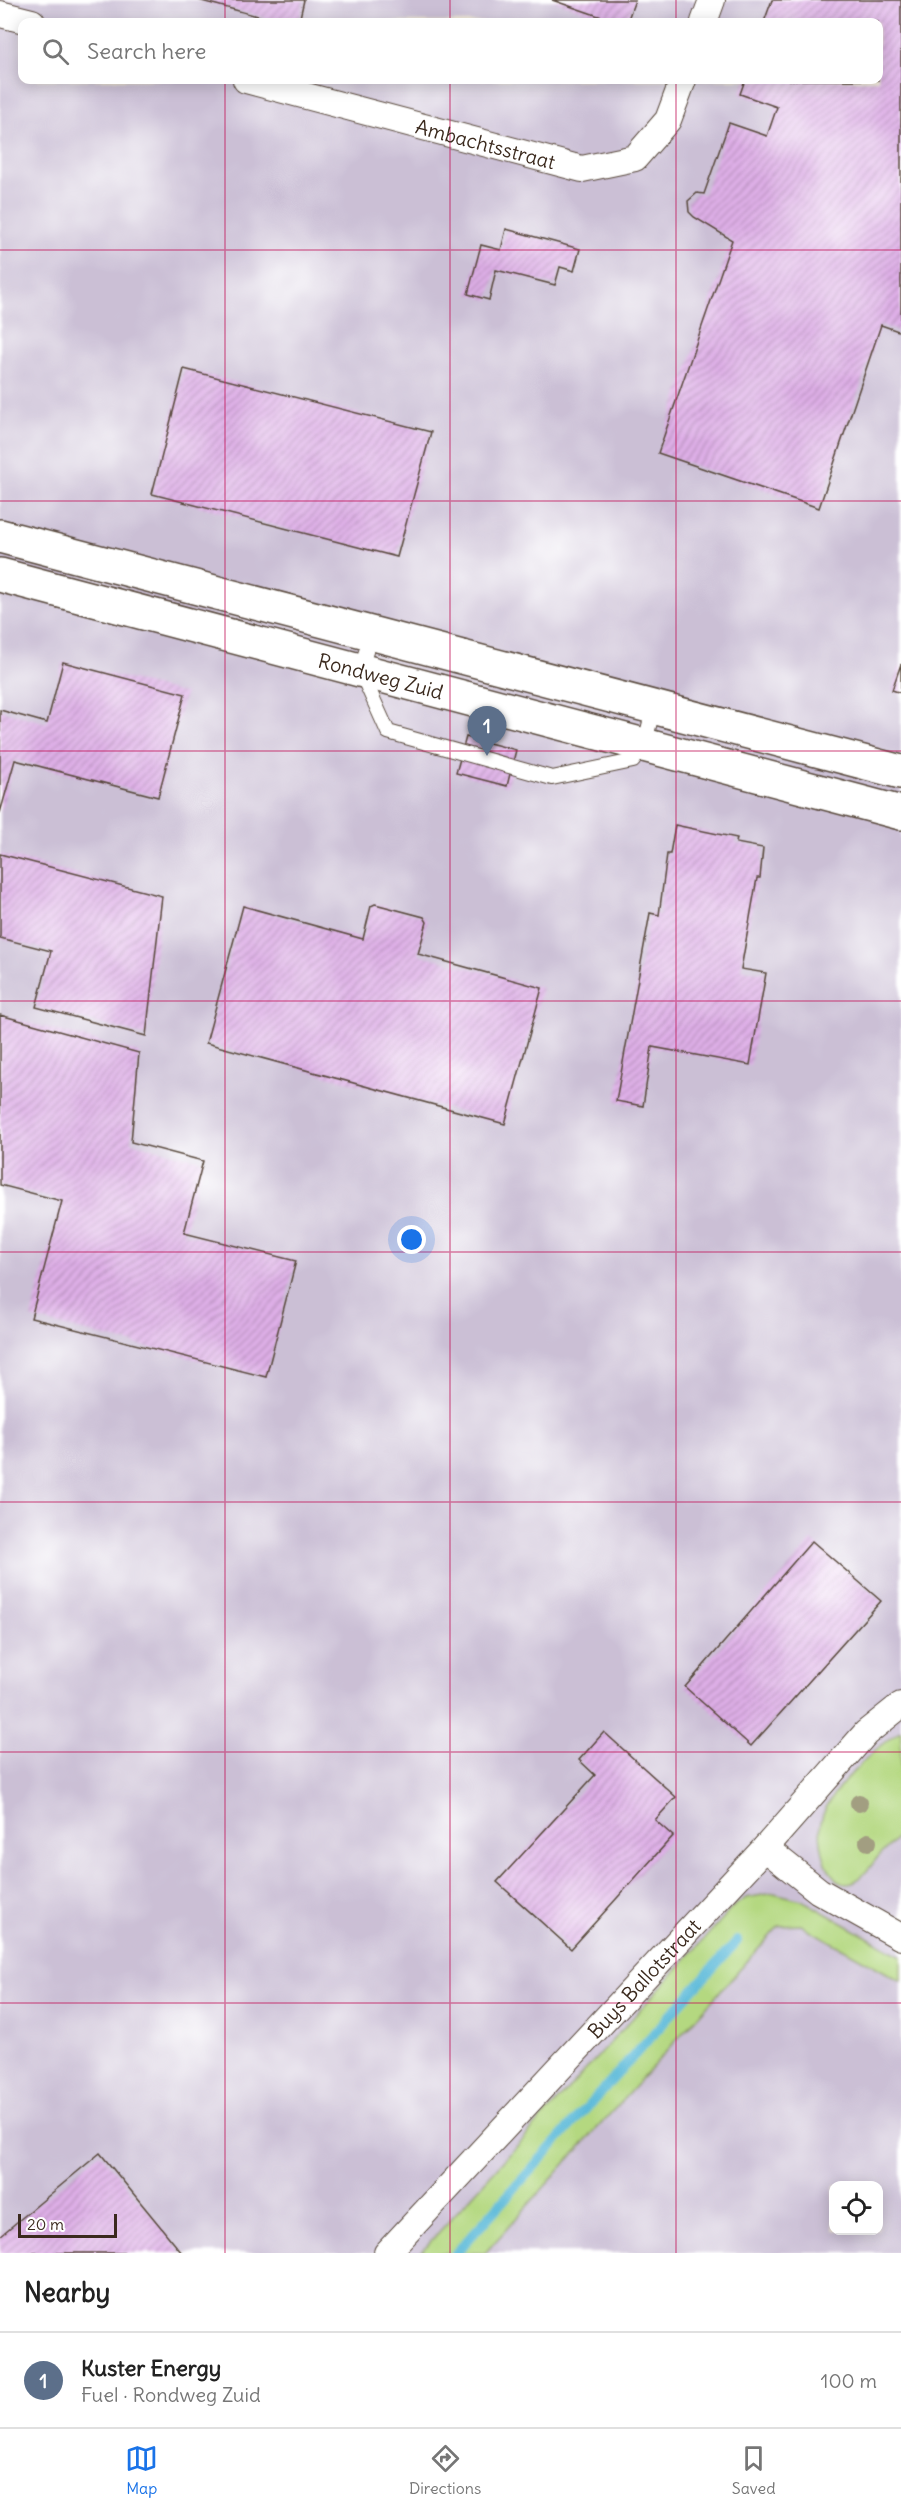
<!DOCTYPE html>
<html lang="en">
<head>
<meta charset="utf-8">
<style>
  :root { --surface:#fff; --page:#f6f6f6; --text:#222; --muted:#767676; --line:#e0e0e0; --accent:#1a73e8 }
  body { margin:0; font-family:Delius,sans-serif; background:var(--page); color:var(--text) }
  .controls { position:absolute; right:18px; bottom:18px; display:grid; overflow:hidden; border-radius:12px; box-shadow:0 3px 15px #0003 }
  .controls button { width:54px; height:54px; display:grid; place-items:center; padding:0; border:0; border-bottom:2px solid var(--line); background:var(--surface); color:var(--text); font:30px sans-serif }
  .scale { position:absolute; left:18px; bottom:15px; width:99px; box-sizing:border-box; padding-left:6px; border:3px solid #3b2a1e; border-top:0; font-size:16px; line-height:21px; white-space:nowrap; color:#3b2a1e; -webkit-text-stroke:4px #fff; paint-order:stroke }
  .you { position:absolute; left:412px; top:1240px; width:21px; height:21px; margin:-15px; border:4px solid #fff; border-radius:50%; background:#1a73e8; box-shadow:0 0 0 9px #1a73e833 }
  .badge { display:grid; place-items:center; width:39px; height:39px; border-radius:50%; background:var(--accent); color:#fff; font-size:20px; font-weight:700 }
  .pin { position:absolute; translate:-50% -50px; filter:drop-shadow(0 2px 3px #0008) }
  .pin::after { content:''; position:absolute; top:32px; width:21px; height:18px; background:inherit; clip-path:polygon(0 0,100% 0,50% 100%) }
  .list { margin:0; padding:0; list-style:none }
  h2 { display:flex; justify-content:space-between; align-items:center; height:78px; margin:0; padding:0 24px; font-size:26px }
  h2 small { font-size:20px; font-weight:400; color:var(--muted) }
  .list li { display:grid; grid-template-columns:39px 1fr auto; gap:18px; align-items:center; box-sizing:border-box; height:96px; padding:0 24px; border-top:2px solid var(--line) }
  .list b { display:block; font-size:22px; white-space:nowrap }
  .list p { margin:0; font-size:20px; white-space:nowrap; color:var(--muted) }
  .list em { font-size:20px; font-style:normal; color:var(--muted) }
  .icon { flex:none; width:33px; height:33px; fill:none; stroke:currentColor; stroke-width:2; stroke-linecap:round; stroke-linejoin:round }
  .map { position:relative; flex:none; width:901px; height:2253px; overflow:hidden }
  .search { position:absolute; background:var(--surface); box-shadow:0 3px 15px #0003; left:18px; right:18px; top:18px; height:66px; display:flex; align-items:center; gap:15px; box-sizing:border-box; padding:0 21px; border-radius:12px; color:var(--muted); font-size:22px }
  .sheet { height:174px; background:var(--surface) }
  nav { display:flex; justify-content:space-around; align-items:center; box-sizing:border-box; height:84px; border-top:2px solid var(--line); background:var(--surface); font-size:16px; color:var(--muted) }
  nav a { display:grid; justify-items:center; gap:3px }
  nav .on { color:var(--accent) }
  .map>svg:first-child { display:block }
</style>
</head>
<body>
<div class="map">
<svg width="901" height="2253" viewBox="0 0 901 2253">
  <defs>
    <pattern id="building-hatch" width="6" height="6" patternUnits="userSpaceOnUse" patternTransform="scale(1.5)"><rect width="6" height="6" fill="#deafe7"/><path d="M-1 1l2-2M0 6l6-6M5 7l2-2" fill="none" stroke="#b58fbb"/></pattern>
  </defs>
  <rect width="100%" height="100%" fill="#fff"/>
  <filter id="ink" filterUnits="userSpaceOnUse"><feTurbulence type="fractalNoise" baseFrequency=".0167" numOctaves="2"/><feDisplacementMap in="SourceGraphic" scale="12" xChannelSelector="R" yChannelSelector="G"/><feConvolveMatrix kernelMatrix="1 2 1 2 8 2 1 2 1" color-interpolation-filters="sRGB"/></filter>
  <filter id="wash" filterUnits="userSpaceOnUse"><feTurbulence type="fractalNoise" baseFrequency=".008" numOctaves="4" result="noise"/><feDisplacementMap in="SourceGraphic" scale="24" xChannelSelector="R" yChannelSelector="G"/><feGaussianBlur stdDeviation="1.35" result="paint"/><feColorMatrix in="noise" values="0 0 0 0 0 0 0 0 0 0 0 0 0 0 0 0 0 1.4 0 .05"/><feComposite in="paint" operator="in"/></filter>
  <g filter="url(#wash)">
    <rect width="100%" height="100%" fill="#f4ecd7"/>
    <path fill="#cbbfd5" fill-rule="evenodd" d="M0,0H901V2253H0ZM22,22H878V80H22ZM834,2186H878V2230H834Z"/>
    <g fill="#b4d880" stroke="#78814f" stroke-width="1.5">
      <path d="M901,1730C901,1746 901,1820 901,1830C897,1840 884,1850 877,1858C871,1866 864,1877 855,1881C827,1894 817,1840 821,1821C828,1791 876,1747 901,1730Z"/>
      <polygon points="774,1893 802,1900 901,1956 901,1981 801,1925 779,1926 485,2253 420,2253 733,1907 746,1898"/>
    </g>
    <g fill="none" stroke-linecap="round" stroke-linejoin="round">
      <polyline stroke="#5bbad9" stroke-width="10" points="456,2253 737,1941"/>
    </g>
    <g id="blocks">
      <g fill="url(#building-hatch)">
        <polygon points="198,0 304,0 299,22 280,22"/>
        <polygon points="552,0 635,0 627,22 616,22"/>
        <polygon points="772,0 901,0 901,332 881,325 819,508 658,453 732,240 694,217 689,212 688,201 697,193 704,194 729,123 767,136 777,107 740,94 745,80 878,80 878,22 764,22"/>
        <polygon points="506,229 580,249 574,271 560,267 555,285 496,270 489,300 468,294 481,245 501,250"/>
        <polygon points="184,369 431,432 397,557 152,494"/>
        <polygon points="63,662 185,694 158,797 15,760 0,813 0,710 47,723"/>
        <polygon points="901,664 901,693 892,690"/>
        <polygon points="466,737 516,750 507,786 456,773"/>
        <polygon points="675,825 737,838 736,843 763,848 760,878 757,878 741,969 766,973 750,1065 652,1047 643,1106 616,1101 650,913 659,915 667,854 670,854"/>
        <polygon points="0,854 162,896 146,1036 36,1007 51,951 0,938"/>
        <polygon points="375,904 424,917 427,922 418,954 542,988 505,1124 206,1043 243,906 363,939 371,906"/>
        <polygon points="0,1015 139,1053 131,1142 203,1161 184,1233 296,1261 266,1377 31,1318 62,1201 0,1185"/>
        <polygon points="812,1541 881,1601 751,1746 685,1687"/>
        <polygon points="604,1732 676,1797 655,1820 673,1836 571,1949 497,1882 595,1775 579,1760"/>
        <polygon points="100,2153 182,2253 0,2253 0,2236"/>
      </g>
    </g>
  </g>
  <g filter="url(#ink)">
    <use href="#blocks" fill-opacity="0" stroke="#57473a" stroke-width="1.5"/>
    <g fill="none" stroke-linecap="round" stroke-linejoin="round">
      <g stroke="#57473a" stroke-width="16">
        <polyline id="service" points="372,633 360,670 388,732 552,778 633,761 644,745 654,707"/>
      </g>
      <g stroke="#57473a" stroke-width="28">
        <g id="minor">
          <polyline points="0,14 32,22"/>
          <polyline points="704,22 712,0"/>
          <path id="s1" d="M246,80L582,169L635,158L668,120L683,80"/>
          <polyline points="765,1848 819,1891 901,1937"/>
          <path id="s2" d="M387,2253L765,1848L866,1733L901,1705"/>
        </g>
      </g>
      <g stroke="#57473a" stroke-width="36">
        <g id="primary">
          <polyline points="0,536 901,772"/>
          <path id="s3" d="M0,575L901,813"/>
        </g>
      </g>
      <use href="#service" stroke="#fff" stroke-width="14"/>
      <use href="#minor" stroke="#fff" stroke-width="26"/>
      <use href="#primary" stroke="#fff" stroke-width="33"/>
    </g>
    <g fill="#a29e81">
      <circle cx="859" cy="1803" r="9"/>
      <circle cx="868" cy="1842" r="9"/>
    </g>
  </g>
  <path fill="none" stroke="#c2185b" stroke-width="1.5" stroke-opacity="0.55" d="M225,0V22M450,0V22M676,0V22M225,80V2253M450,80V2253M676,80V2253M0,250H901M0,501H901M0,751H901M0,1001H901M0,1252H901M0,1502H901M0,1752H901M0,2003H901"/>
  <g text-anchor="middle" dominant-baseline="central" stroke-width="4.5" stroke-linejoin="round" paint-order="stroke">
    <g font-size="20" fill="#3b2a1e" stroke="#fff">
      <text stroke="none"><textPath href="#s1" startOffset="248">Ambachtsstraat</textPath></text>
      <text stroke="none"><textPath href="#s3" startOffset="394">Rondweg Zuid</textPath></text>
      <text stroke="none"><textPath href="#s2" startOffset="376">Buys Ballotstraat</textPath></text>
    </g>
  </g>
</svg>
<div class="controls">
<button><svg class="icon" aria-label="locate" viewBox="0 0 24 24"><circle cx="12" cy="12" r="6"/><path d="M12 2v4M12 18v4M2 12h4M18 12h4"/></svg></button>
</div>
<div class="scale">20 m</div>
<div class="you"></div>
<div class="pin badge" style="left:487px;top:756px;background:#5c6f8a">1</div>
<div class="search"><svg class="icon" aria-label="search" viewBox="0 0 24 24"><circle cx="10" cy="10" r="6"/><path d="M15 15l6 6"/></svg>Search here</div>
</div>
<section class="sheet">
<h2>Nearby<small></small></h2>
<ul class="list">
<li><span class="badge" style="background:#5c6f8a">1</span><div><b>Kuster Energy</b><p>Fuel · Rondweg Zuid</p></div><em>100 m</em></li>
</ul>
</section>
<nav>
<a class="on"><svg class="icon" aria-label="map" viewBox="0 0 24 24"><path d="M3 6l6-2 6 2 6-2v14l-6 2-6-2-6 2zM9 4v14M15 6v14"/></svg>Map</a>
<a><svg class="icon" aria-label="directions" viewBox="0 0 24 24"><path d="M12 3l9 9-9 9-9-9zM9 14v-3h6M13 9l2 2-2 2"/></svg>Directions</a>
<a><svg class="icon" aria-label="saved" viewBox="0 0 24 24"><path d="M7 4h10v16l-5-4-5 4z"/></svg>Saved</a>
</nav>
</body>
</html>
